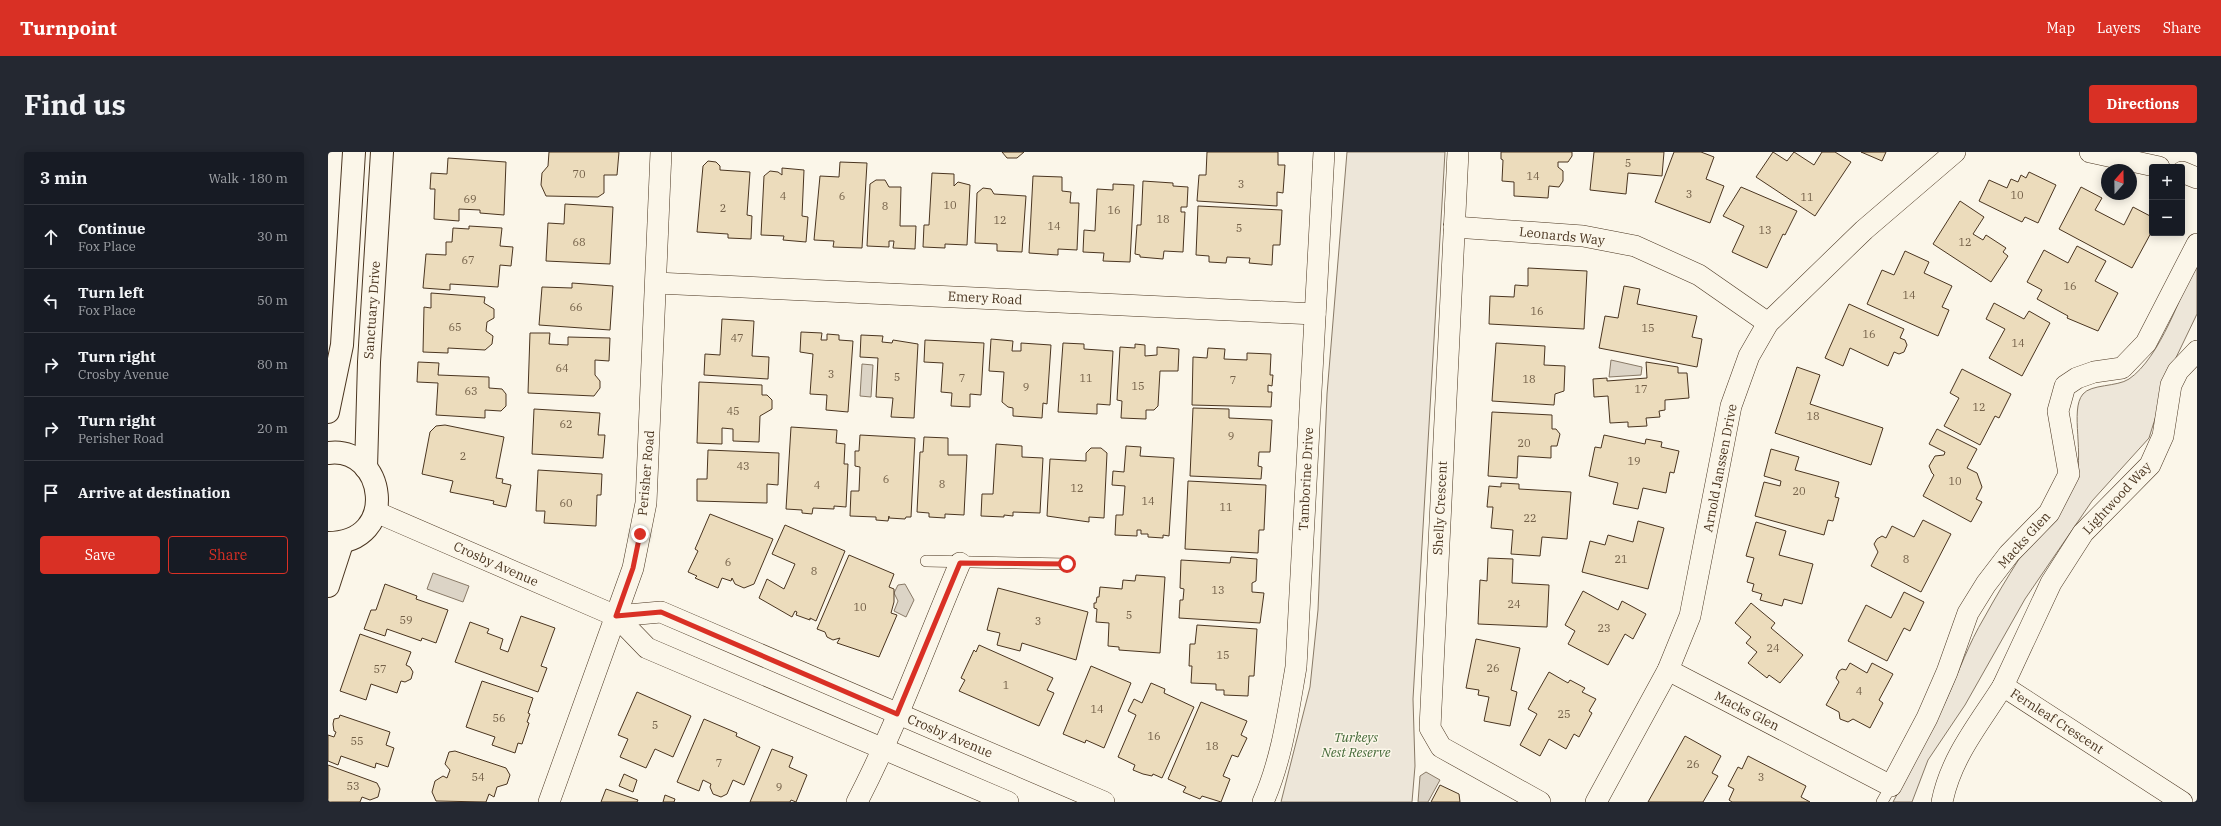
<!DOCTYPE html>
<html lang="en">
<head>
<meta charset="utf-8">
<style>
  :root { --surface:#171b24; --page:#242831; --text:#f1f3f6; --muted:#9ea1a6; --line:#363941; --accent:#d93025 }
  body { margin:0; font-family:"IBM Plex Serif",serif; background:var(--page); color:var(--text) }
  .controls { position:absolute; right:12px; top:12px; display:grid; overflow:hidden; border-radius:4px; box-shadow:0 2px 10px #0003 }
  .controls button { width:36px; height:36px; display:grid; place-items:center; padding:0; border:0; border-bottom:1px solid var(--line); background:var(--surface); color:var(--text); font:20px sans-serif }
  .compass { position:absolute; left:1773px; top:12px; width:36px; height:36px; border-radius:50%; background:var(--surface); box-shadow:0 2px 10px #0003; rotate:20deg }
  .stop { position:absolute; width:12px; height:12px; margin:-9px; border:3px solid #d93025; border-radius:50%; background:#fff }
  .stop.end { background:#d93025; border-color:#fff; box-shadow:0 1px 4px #0008 }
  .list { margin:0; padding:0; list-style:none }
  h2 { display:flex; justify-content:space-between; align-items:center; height:52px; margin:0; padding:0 16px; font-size:17px }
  h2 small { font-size:13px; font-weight:400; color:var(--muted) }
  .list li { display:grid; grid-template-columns:26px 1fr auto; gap:12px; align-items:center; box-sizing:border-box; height:64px; padding:0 16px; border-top:1px solid var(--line) }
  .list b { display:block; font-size:15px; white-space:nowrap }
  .list p { margin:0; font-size:13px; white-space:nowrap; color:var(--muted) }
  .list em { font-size:13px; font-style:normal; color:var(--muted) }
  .actions { display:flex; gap:8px; padding:12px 16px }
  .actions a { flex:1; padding:9px 0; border:1px solid var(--accent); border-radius:4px; text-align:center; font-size:14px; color:var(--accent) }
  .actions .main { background:var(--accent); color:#fff }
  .icon { flex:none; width:22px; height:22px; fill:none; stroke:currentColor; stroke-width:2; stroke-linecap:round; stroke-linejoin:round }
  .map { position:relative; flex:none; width:1869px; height:650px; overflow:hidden; border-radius:4px }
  header { display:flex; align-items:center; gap:24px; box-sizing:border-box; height:56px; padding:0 20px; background:var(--accent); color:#fff }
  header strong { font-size:19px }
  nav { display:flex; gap:22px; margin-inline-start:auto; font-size:14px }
  .intro { display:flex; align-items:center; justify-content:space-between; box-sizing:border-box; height:96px; padding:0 24px }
  h1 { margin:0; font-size:28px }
  .button { padding:10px 18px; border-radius:4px; background:var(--accent); color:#fff; font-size:14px; font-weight:700 }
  main { display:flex; gap:24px; padding:0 24px }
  aside { flex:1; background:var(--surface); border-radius:4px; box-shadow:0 2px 10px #0003 }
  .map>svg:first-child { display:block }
</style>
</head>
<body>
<header>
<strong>Turnpoint</strong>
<nav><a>Map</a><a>Layers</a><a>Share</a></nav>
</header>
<div class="intro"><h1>Find us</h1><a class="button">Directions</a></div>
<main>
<aside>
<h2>3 min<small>Walk · 180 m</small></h2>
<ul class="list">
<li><svg class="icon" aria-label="ahead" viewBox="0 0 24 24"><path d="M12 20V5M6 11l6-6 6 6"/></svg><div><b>Continue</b><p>Fox Place</p></div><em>30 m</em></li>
<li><svg class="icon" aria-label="left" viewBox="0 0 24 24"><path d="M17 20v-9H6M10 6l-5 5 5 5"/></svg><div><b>Turn left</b><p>Fox Place</p></div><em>50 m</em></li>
<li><svg class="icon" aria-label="right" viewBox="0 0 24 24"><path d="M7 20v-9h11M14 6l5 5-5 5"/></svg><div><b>Turn right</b><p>Crosby Avenue</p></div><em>80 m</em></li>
<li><svg class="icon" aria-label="right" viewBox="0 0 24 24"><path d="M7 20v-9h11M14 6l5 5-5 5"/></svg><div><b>Turn right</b><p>Perisher Road</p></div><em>20 m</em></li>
<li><svg class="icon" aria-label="arrive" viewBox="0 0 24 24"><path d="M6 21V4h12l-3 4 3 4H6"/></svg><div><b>Arrive at destination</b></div></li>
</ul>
<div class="actions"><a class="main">Save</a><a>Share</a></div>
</aside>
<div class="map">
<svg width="1869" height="650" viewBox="0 0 1869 650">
  <rect width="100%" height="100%" fill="#fbf6e9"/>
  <g fill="#ede6d9" stroke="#887966">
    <polygon points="1019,0 1117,0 1085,547 1087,614 1084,650 953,650 982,535 990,458 999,242"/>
    <path d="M1869,106V162L1843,216L1821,286L1764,349L1697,447L1637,553L1600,608L1584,650H1565C1583,616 1603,581 1619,546C1631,519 1641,491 1656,466C1667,446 1679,426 1691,407C1709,382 1733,359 1746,331C1758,305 1741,258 1755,242C1763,232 1789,235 1801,227C1832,206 1854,141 1869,106Z"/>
  </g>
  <g fill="#dcd4c6" stroke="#887966">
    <polygon points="1283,208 1314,215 1313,223 1281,225"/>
    <polygon points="534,212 545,213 543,245 532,244"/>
    <polygon points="105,421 141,434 135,450 99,437"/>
    <polygon points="577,432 586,448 578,465 566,459 570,449 566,441 570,433"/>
    <polygon points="1098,620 1112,628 1100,650 1090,650 1092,624"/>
  </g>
  <g fill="#ecdcbc" stroke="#4a3520">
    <polygon points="221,0 291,0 289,23 276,23 276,41 270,45 218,44 213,33 214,21 220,14"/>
    <polygon points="674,0 696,0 689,6 679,6"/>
    <polygon points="879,0 950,0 950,13 957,13 955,41 949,40 949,54 869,49 871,23 878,23"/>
    <polygon points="1173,0 1244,0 1244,4 1240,10 1230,10 1230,15 1235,19 1235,29 1231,35 1221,34 1220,46 1186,44 1186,30 1174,29 1175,8 1173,7"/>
    <polygon points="1266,0 1336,0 1334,24 1300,21 1298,42 1262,38"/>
    <polygon points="1346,0 1373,0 1386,5 1378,27 1396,34 1382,71 1327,50"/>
    <polygon points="1445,0 1459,9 1466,0 1486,13 1494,0 1507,0 1523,10 1487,64 1428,25"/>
    <polygon points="1533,0 1558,0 1554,9"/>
    <polygon points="120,6 178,10 176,63 152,61 152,58 131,57 131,69 106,67 107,37 102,37 103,21 119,22"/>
    <polygon points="380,9 388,10 392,14 392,18 422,20 419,63 424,64 423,87 400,86 400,82 369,80 375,14"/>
    <polygon points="512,10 539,11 534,96 505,95 506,89 486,88 492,24 511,25"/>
    <polygon points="454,16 476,18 474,64 480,65 478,90 455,88 456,84 433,83 436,24 442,19 450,20 454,23"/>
    <polygon points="1701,20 1728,33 1710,71 1697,65 1694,70 1651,49 1661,28 1679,36 1683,27 1690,30 1693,23 1698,26"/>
    <polygon points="604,21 626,22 626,34 630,30 642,33 639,93 617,92 617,96 595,95 596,73 601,73"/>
    <polygon points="705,24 734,25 734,39 743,40 742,51 751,51 749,98 730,97 730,103 701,101"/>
    <polygon points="548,28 557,28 561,35 573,35 572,74 588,74 587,97 565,96 566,89 561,89 561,95 539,94 542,32"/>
    <polygon points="815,29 845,31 845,34 860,35 859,55 853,55 853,60 857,60 855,100 836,99 835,107 812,105 812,103 807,102 809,73 813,73"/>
    <polygon points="785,32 806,33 802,110 775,109 776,101 755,100 756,78 767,79 769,37 785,38"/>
    <polygon points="1413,35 1469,59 1457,83 1455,82 1439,116 1404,100 1416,74 1395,64"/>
    <polygon points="1753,35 1774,46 1767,58 1796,73 1805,55 1824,65 1824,79 1804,116 1731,77"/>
    <polygon points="655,36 663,37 666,42 698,44 694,100 669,99 669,92 647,91 649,41"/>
    <polygon points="1632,49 1656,65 1645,82 1655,88 1658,83 1678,96 1675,100 1680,104 1663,130 1605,92"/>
    <polygon points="237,52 285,55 282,112 218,109 220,71 236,72"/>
    <polygon points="870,54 954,58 952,93 945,93 944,113 921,111 922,106 899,105 898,111 881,110 881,104 868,103"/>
    <polygon points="141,74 174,76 172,94 185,95 183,114 172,113 170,135 122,132 122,138 95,136 98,102 118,103 118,90 124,90 125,76 141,77"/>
    <polygon points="1749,94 1778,109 1767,129 1790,141 1770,179 1739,166 1740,164 1709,147 1714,138 1699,130 1716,98 1740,111"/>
    <polygon points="1577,99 1601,110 1596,121 1624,134 1614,155 1621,158 1610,184 1539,152 1554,118 1566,123"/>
    <polygon points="1200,116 1259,119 1256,177 1161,172 1162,144 1186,145 1187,133 1200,134"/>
    <polygon points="244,131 285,134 282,178 211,173 214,135 244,136"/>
    <polygon points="1296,134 1312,137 1309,152 1369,164 1364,185 1374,187 1369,215 1271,196 1277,164 1290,166"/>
    <polygon points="103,141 157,145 156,151 166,157 166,166 159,170 158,179 165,184 164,192 157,198 120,196 120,201 95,200 96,155 103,156"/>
    <polygon points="1666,151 1696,167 1701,159 1722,171 1694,224 1661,206 1677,177 1658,167"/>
    <polygon points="1521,152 1576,177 1572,186 1577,188 1579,193 1576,200 1571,202 1566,200 1560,214 1522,196 1515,214 1497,206"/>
    <polygon points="394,167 426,169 424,204 441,205 440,227 376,223 377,202 392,203"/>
    <polygon points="473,180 494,181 493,188 499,188 499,182 511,183 511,188 525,189 520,260 498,258 499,243 482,242 485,202 472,200"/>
    <polygon points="202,181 222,181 221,192 240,193 240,185 282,186 281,209 267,208 267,223 272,229 272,236 266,244 200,241"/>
    <polygon points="533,183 555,184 554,190 564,191 565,188 590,192 586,266 563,265 565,246 548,245 550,206 532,205"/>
    <polygon points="663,187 685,189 684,199 693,199 693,191 723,193 719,252 715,251 714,266 685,264 685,256 680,255 674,250 676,220 661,219"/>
    <polygon points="597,188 656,191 653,243 642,242 642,255 623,254 624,241 613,240 615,211 596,210"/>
    <polygon points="735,191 756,192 756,197 785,199 782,253 769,252 769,262 730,260"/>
    <polygon points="1168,191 1217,194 1216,213 1237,214 1236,239 1227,242 1226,253 1164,249"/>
    <polygon points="807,192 817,193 817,204 829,203 829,195 851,197 850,219 832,219 830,254 826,258 818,258 818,267 793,266 794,249 789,248 792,195 807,196"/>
    <polygon points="880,196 897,197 896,207 919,208 919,201 943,202 942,223 945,223 944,234 940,233 940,240 944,240 943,255 864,253 865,205 879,206"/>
    <polygon points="90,210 111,211 110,223 161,225 161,236 174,237 178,242 178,254 173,259 157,258 157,266 108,263 110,231 89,230"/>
    <polygon points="1318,210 1350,215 1350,221 1359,221 1361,246 1337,248 1337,258 1331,259 1332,265 1318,266 1319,274 1300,275 1300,270 1282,271 1280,244 1266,245 1265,227 1279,226 1279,229 1319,226"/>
    <polygon points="1469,215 1492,223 1482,252 1555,276 1543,313 1447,281"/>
    <polygon points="1634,217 1683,242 1671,266 1667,264 1652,293 1616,274 1631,246 1622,241"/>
    <polygon points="371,230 434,233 434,243 439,243 444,248 444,257 432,264 431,290 405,289 405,277 394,276 394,292 369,291"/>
    <polygon points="865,256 901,257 901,266 944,268 942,300 931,300 930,314 934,315 933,327 862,324"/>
    <polygon points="206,257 272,261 270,283 277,283 275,306 204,302"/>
    <polygon points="1164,260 1224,263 1224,277 1228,277 1232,282 1229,294 1223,294 1223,306 1190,304 1189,326 1160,324"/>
    <polygon points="117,273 176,285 168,326 175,327 174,331 183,333 178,355 165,352 166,349 122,340 125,329 94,322 102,280 108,274"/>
    <polygon points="463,275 509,278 508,291 517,292 516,312 520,312 518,355 506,354 506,357 485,356 484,362 474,361 474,358 458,357"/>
    <polygon points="1609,277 1649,297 1639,316 1649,321 1654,335 1648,347 1654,350 1643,370 1595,344 1606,323 1604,321 1601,314 1607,304 1616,303 1617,300 1601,292"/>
    <polygon points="532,283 587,286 583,365 578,365 577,367 561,366 561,364 560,369 548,368 548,365 522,364 523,339 531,339 532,315 527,314 527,299 531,299"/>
    <polygon points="1276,283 1317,292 1318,287 1334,290 1333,295 1351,299 1346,321 1342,320 1338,341 1315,336 1310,357 1285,352 1290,331 1261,324 1267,295 1273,296"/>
    <polygon points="596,285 620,286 620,303 639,303 636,363 617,362 617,366 601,365 601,361 589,360 592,300 595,300"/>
    <polygon points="668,292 694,294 694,305 715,306 712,361 685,360 685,364 676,363 676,365 653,364 654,342 665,342"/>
    <polygon points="798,294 813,295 812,304 846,306 841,384 835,383 835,386 820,385 820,382 813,382 813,378 809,378 809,384 787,383 788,363 795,363 797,334 784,333 785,319 796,320"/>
    <polygon points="763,296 773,296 779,301 776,366 761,365 761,370 719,364 722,307 758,309 758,301"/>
    <polygon points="1443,297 1471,305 1467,318 1511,330 1507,345 1511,346 1505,369 1500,368 1496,383 1427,364 1436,330 1452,334 1453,329 1436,324"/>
    <polygon points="380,298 451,301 450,333 439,332 439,351 369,349 369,327 379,327"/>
    <polygon points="210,318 274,322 273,343 269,343 268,374 216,371 217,359 208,359"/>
    <polygon points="860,329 938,333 936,378 931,378 930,401 857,397"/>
    <polygon points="1173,331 1191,332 1191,337 1243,340 1239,387 1214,385 1212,404 1183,402 1185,378 1163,376 1165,355 1159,355 1161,334 1173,335"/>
    <polygon points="382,362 445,387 426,432 416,436 407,432 404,426 403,429 394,426 390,436 367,426 369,424 360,420 370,399 367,397"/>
    <polygon points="1595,368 1623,382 1593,440 1543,414 1550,400 1546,392 1549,387 1554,384 1558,386 1564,374 1586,385"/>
    <polygon points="1310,369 1336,376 1320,437 1254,420 1262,389 1277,393 1280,383 1305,390"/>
    <polygon points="1428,370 1458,379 1451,403 1485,412 1474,452 1456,447 1454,454 1432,448 1434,442 1424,439 1426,432 1419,430 1426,406 1418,404"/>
    <polygon points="457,373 517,399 488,469 482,466 482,468 468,463 469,460 467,459 464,465 431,446 439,427 456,437 467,412 444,402"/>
    <polygon points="521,403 566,422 561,435 566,437 566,450 563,461 569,463 551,505 509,491 512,486 505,488 499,485 497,480 489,477"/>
    <polygon points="903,405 929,407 928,429 924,431 924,440 936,441 932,471 851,466 852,448 855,448 856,437 852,436 853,408 902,411"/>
    <polygon points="1160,406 1185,407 1184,431 1221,433 1219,475 1150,472 1152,428 1159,429"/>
    <polygon points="808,423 837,425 832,501 791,498 791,495 780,494 781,471 768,470 769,457 766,456 766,451 768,451 769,445 771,445 772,435 794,437 795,428 807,429"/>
    <polygon points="57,432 89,444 88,447 120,458 108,491 94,486 93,489 59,477 57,484 36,477 43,458 48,458"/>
    <polygon points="670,436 760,460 748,508 694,491 692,499 669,493 672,481 659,478"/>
    <polygon points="1255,439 1290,458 1294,449 1318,462 1305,487 1297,482 1280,513 1240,492 1247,479 1237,473"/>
    <polygon points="1576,440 1596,450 1582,479 1576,476 1559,509 1520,489 1538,453 1563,466"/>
    <polygon points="1423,451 1447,471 1443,476 1475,503 1452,531 1441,523 1439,526 1420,511 1429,500 1418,491 1423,485 1407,471"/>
    <polygon points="193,464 227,476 213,514 219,516 210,540 127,510 142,470 161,477 159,481 175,487 172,497 180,500"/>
    <polygon points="869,473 929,477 926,524 921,524 920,544 896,543 896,538 888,538 888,532 863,531 864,514 861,514 862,492 867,492"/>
    <polygon points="32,482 83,500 78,513 82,515 85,520 83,527 77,530 73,529 69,541 43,532 38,548 12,539"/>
    <polygon points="1148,487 1192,496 1183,538 1189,540 1182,574 1156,569 1161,545 1150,543 1151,538 1138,536"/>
    <polygon points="651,493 725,526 719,538 726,541 711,574 631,539 637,528 633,526 646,498 648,500"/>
    <polygon points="1522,511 1539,521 1544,511 1565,522 1551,548 1555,551 1542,576 1525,567 1520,570 1512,567 1511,560 1498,553 1511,530 1508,526 1511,519 1514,517 1518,518"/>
    <polygon points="763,514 803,531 776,596 758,588 757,591 735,582"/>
    <polygon points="1221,520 1240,531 1242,528 1257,536 1254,540 1268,547 1261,559 1264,561 1251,585 1246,582 1238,597 1221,587 1212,604 1192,593 1209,562 1200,557"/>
    <polygon points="154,529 205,546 200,561 202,562 199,570 201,571 194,592 190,591 187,601 164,593 167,585 138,575"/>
    <polygon points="823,531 837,537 836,541 866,555 834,626 825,622 824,624 815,622 805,618 807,613 790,605 808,563 800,559 806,547 814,551"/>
    <polygon points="309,540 363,564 345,605 327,597 318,616 292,605 300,587 290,583"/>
    <polygon points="873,550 919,569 913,583 919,586 910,605 904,603 895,624 902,627 893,650 874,644 872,647 855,640 858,635 840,627"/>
    <polygon points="12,563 62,580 58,593 66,596 60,615 48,611 47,616 13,604 10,613 0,609 0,583 6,585 8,580 6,579 5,572 6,567 11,566"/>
    <polygon points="376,567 409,581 408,584 432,595 416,633 405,628 399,642 393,645 385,642 382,635 383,632 375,628 371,639 349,630"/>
    <polygon points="1357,584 1393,604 1384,621 1390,624 1375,650 1320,650"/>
    <polygon points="444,597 465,605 461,615 479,623 468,650 463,648 462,650 422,650"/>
    <polygon points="127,599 178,616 182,623 179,632 169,635 166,645 161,642 158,650 108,649 104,640 107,629 115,624 119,626 122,618 117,612 121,600"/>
    <polygon points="1420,604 1478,634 1473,645 1482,650 1404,650 1401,648 1406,637 1400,634 1410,615 1414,617"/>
    <polygon points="0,613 49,631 52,637 50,645 42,648 34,645 32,650 0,650"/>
    <polygon points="296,622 309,628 305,640 291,634"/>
    <polygon points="1112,633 1131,642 1132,650 1103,650"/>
    <polygon points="278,637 310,648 309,650 273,650"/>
    <polygon points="337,643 347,647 346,650 335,650"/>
  </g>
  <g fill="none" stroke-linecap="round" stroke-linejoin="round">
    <g stroke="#4a3520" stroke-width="12">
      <g id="lane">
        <polyline points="598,409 739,412"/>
        <polyline points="1554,650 1563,634"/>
      </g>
    </g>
    <g stroke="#4a3520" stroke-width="22">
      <g id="street">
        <polyline points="1130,0 1102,576 1113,595 1212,650"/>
        <polyline points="1762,0 1831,15"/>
        <polyline points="1854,20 1869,26"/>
        <polyline points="1126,75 1255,84 1307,94 1371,123 1440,171"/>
        <polyline points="328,131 987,162"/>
        <polyline points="48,360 288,464 319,496 680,650"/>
        <polyline points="288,464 333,460 776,650"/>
        <polyline points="1340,518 1563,634 1599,566 1619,520 1640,461 1658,432 1681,402 1721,361 1741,322 1730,259 1737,234 1749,226 1766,220 1794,216 1818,191 1869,92"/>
        <polyline points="1675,534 1723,431 1755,381 1822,313 1835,284 1843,233 1850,219 1869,199"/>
        <polyline points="221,650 305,416 318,351 333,0"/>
        <path d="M529,650C569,573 598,491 632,411"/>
        <path d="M935,650C954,607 960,561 968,515L996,0"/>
        <polyline points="1268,650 1340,518 1362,464 1403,254 1421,204 1440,171 1536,78 1627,0"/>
        <path d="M1614,650C1623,605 1651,572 1675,534L1854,650"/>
      </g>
    </g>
    <g stroke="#4a3520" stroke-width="24">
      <g id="secondary">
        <polyline points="0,260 14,193 26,0"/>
        <path d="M0,301C57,293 73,391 0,391"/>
        <polyline points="38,316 41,210 54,0"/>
        <polyline points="0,434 14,391"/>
      </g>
    </g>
    <use href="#lane" stroke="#fbf6e9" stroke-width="11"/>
    <use href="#street" stroke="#fbf6e9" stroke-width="21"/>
    <use href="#secondary" stroke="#fbf6e9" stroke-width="22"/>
  </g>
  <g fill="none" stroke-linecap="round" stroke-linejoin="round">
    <polyline stroke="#d93025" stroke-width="5" points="312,382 305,416 288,464 333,460 569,562 632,411 739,412"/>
  </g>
  <g text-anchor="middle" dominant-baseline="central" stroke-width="3" stroke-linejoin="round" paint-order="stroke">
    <g font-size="11" fill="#725f47">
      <text x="1300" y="11">5</text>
      <text x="251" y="22">70</text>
      <text x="1205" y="24">14</text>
      <text x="913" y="32">3</text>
      <text x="1361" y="42">3</text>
      <text x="1689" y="43">10</text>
      <text x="455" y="44">4</text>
      <text x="514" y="44">6</text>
      <text x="1479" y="45">11</text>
      <text x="142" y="47">69</text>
      <text x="622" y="53">10</text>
      <text x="557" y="54">8</text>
      <text x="395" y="56">2</text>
      <text x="786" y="58">16</text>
      <text x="835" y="67">18</text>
      <text x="672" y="68">12</text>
      <text x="726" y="74">14</text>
      <text x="911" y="76">5</text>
      <text x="1437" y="78">13</text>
      <text x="251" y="90">68</text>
      <text x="1637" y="90">12</text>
      <text x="140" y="108">67</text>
      <text x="1742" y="134">16</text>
      <text x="1581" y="143">14</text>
      <text x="248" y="155">66</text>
      <text x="1209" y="159">16</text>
      <text x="127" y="175">65</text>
      <text x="1320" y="176">15</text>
      <text x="1541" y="182">16</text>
      <text x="409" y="186">47</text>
      <text x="1690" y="191">14</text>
      <text x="234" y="216">64</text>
      <text x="503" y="222">3</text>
      <text x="569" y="225">5</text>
      <text x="634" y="226">7</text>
      <text x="758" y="226">11</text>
      <text x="1201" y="227">18</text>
      <text x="905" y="228">7</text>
      <text x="810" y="234">15</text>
      <text x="698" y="235">9</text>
      <text x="1313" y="237">17</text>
      <text x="143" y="239">63</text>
      <text x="1651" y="255">12</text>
      <text x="405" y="259">45</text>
      <text x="1485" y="264">18</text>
      <text x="238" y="272">62</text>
      <text x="903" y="284">9</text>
      <text x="1196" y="291">20</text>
      <text x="135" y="304">2</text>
      <text x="1306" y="309">19</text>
      <text x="415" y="314">43</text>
      <text x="558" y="327">6</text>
      <text x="1627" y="329">10</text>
      <text x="614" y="332">8</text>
      <text x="489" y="333">4</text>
      <text x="749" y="336">12</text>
      <text x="1471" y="339">20</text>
      <text x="820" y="349">14</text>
      <text x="238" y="351">60</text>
      <text x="898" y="355">11</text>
      <text x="1202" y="366">22</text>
      <text x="1293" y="407">21</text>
      <text x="1578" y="407">8</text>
      <text x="400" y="410">6</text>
      <text x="486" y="419">8</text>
      <text x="890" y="438">13</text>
      <text x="1186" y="452">24</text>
      <text x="532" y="455">10</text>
      <text x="801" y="463">5</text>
      <text x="78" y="468">59</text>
      <text x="710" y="469">3</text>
      <text x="1276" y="476">23</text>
      <text x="1445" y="496">24</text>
      <text x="895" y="503">15</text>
      <text x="1165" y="516">26</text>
      <text x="52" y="517">57</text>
      <text x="678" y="533">1</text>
      <text x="1531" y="539">4</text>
      <text x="769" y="557">14</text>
      <text x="1236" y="562">25</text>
      <text x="171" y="566">56</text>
      <text x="327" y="573">5</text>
      <text x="826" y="584">16</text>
      <text x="29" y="589">55</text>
      <text x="884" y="594">18</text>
      <text x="391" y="611">7</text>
      <text x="1365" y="612">26</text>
      <text x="150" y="625">54</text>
      <text x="1433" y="625">3</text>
      <text x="25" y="634">53</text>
      <text x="451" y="635">9</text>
    </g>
    <g font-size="13" fill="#4a3520" stroke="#fbf6e9">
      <text transform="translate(1234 84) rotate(6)">Leonards Way</text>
      <text transform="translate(657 146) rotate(3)">Emery Road</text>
      <text transform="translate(44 158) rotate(-86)">Sanctuary Drive</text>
      <text transform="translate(1392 316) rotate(-79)">Arnold Janssen Drive</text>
      <text transform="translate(318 321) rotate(-85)">Perisher Road</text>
      <text transform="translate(978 327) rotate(-87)">Tamborine Drive</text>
      <text transform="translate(1789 346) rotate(-47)">Lightwood Way</text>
      <text transform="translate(1112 356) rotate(-87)">Shelly Crescent</text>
      <text transform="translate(1696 388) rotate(-48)">Macks Glen</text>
      <text transform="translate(168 412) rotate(24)">Crosby Avenue</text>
      <text transform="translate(1419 559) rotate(27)">Macks Glen</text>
      <text transform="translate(1729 569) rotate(33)">Fernleaf Crescent</text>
      <text transform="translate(622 584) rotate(23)">Crosby Avenue</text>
    </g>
    <g font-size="13" font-style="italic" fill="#436837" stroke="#fbf6e9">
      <text x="1028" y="585">Turkeys<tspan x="1028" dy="15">Nest Reserve</tspan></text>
    </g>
  </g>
</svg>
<div class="controls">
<button>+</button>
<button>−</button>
</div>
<svg class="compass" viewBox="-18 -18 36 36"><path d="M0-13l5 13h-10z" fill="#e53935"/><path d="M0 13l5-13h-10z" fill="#9ea1a6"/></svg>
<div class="stop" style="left:739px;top:412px"></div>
<div class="stop end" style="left:312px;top:382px"></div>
</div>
</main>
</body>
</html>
